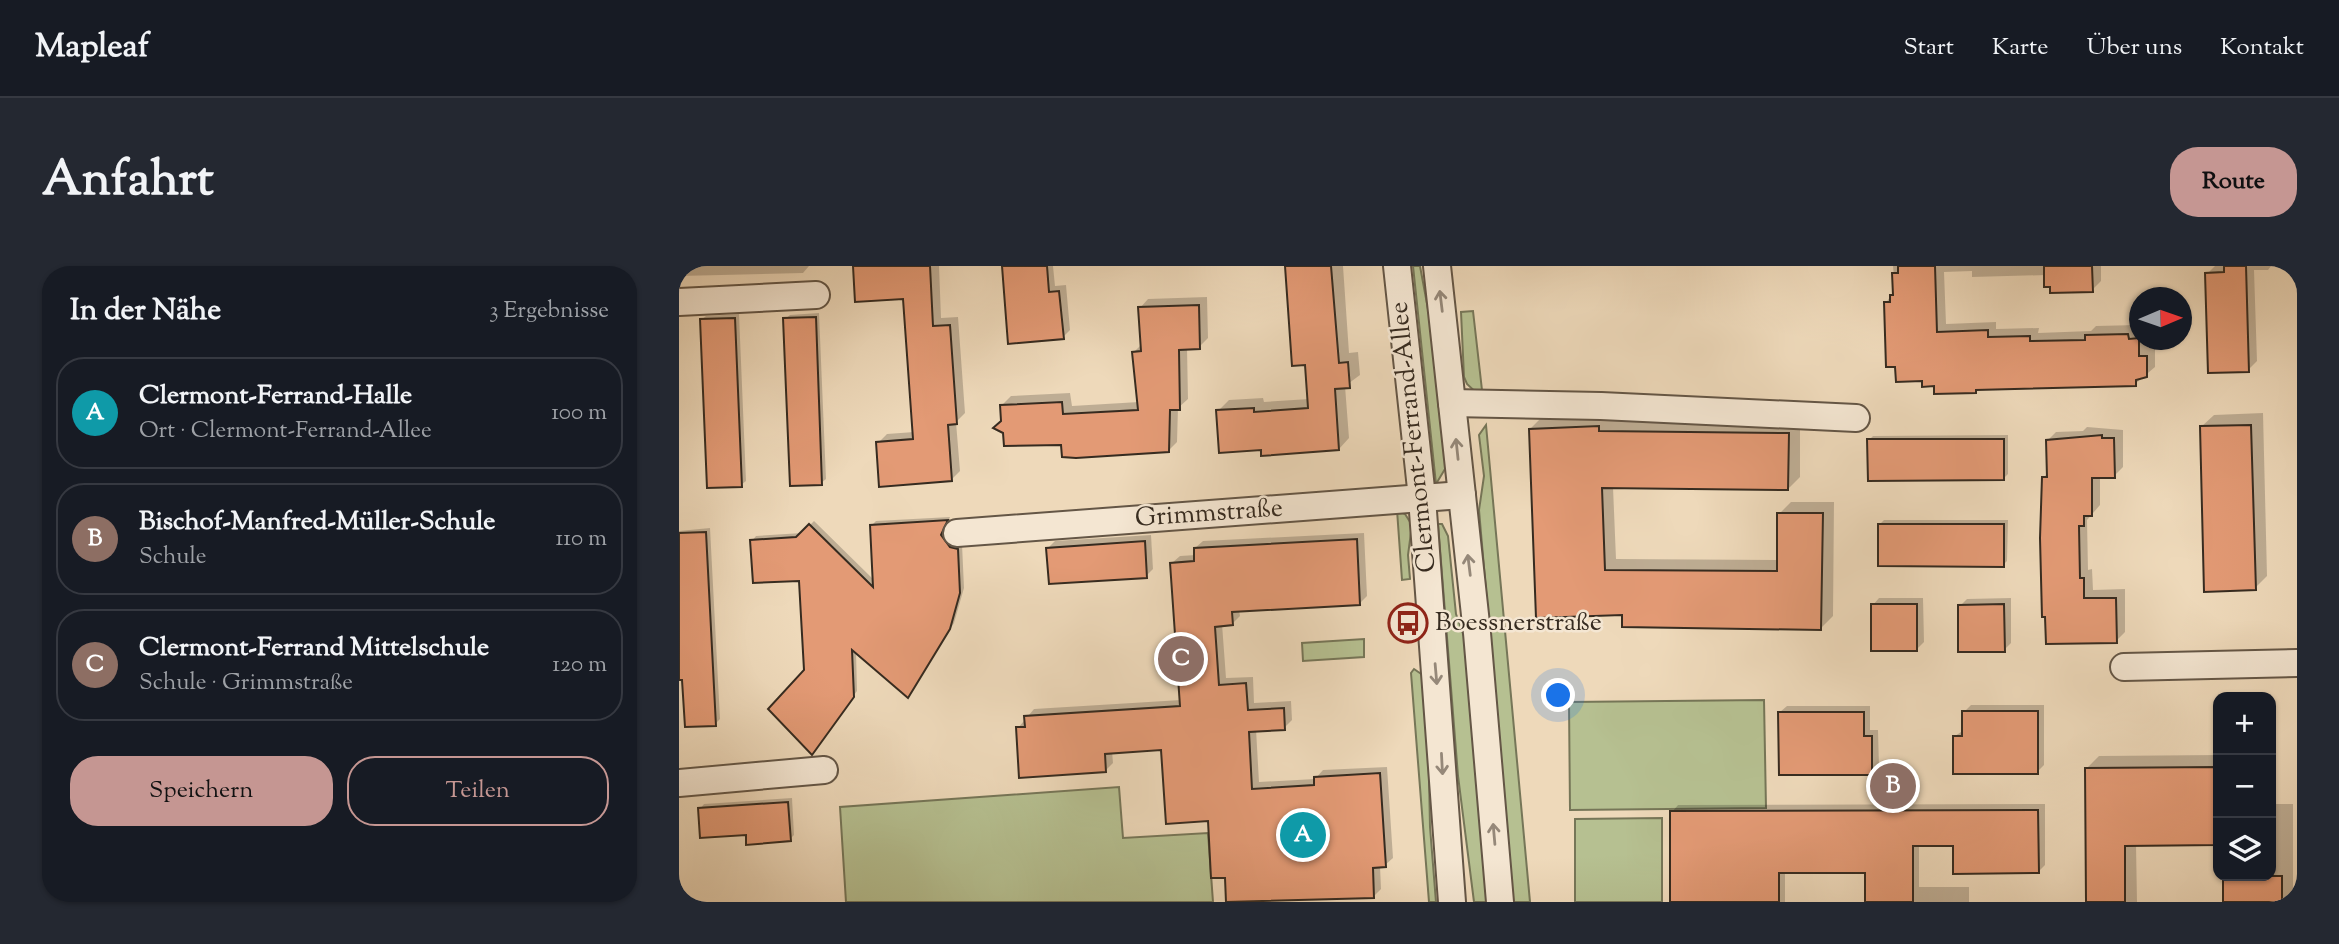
<!DOCTYPE html>
<html lang="de">
<head>
<meta charset="utf-8">
<style>
  :root { --surface:#171b24; --page:#242831; --text:#f1f3f6; --muted:#9ea1a6; --line:#363941; --accent:#c59692 }
  body { margin:0; font-family:"Sorts Mill Goudy",serif; background:var(--page); color:var(--text) }
  .controls { position:absolute; right:21px; bottom:21px; display:grid; overflow:hidden; border-radius:14px; box-shadow:0 2px 5px #0004 }
  .controls button { width:63px; height:63px; display:grid; place-items:center; padding:0; border:0; border-bottom:2px solid var(--line); background:var(--surface); color:var(--text); font:35px sans-serif }
  .compass { position:absolute; left:1450px; top:21px; width:63px; height:63px; border-radius:50%; background:var(--surface); box-shadow:0 2px 5px #0004; rotate:88deg }
  .you { position:absolute; left:880px; top:430px; width:24px; height:24px; margin:-18px; border:5px solid #fff; border-radius:50%; background:#1a73e8; box-shadow:0 0 0 10px #1a73e833 }
  .badge { display:grid; place-items:center; width:46px; height:46px; border-radius:50%; background:var(--accent); color:#fff; font-size:23px; font-weight:700 }
  .pin { position:absolute; translate:-50% -50%; border:4px solid #fff; box-shadow:0 2px 7px #0006 }
  .list { margin:0; padding:0; list-style:none }
  h2 { display:flex; justify-content:space-between; align-items:center; height:91px; margin:0; padding:0 28px; font-size:30px }
  h2 small { font-size:23px; font-weight:400; color:var(--muted) }
  .list li { display:grid; grid-template-columns:46px 1fr auto; gap:21px; align-items:center; box-sizing:border-box; height:112px; margin:0 14px 14px; padding:0 14px; border:2px solid var(--line); border-radius:28px }
  .list b { display:block; font-size:26px; white-space:nowrap }
  .list p { margin:0; font-size:23px; white-space:nowrap; color:var(--muted) }
  .list em { font-size:23px; font-style:normal; color:var(--muted) }
  .actions { display:flex; gap:14px; padding:21px 28px }
  .actions a { flex:1; padding:16px 0; border:2px solid var(--accent); border-radius:28px; text-align:center; font-size:24px; color:var(--accent) }
  .actions .main { background:var(--accent); color:#111 }
  .icon { flex:none; width:38px; height:38px; fill:none; stroke:currentColor; stroke-width:2; stroke-linecap:round; stroke-linejoin:round }
  .map { position:relative; flex:none; width:1618px; height:636px; overflow:hidden; border-radius:28px }
  header { display:flex; align-items:center; gap:42px; box-sizing:border-box; height:98px; padding:0 35px; background:var(--surface); border-bottom:2px solid var(--line) }
  header strong { font-size:33px }
  nav { display:flex; gap:38px; margin-inline-start:auto; font-size:24px }
  .intro { display:flex; align-items:center; justify-content:space-between; box-sizing:border-box; height:168px; padding:0 42px }
  h1 { margin:0; font-size:49px }
  .button { padding:18px 32px; border-radius:28px; background:var(--accent); color:#111; font-size:24px; font-weight:700 }
  main { display:flex; gap:42px; padding:0 42px }
  aside { flex:1; background:var(--surface); border-radius:28px; box-shadow:0 2px 5px #0004 }
  .map>svg:first-child { display:block }
</style>
</head>
<body>
<header>
<strong>Mapleaf</strong>
<nav><a>Start</a><a>Karte</a><a>Über uns</a><a>Kontakt</a></nav>
</header>
<div class="intro"><h1>Anfahrt</h1><a class="button">Route</a></div>
<main>
<aside>
<h2>In der Nähe<small>3 Ergebnisse</small></h2>
<ul class="list">
<li><span class="badge" style="background:#0f9aa8">A</span><div><b>Clermont-Ferrand-Halle</b><p>Ort · Clermont-Ferrand-Allee</p></div><em>100 m</em></li>
<li><span class="badge" style="background:#8d6e63">B</span><div><b>Bischof-Manfred-Müller-Schule</b><p>Schule</p></div><em>110 m</em></li>
<li><span class="badge" style="background:#8d6e63">C</span><div><b>Clermont-Ferrand Mittelschule</b><p>Schule · Grimmstraße</p></div><em>120 m</em></li>
</ul>
<div class="actions"><a class="main">Speichern</a><a>Teilen</a></div>
</aside>
<div class="map">
<svg width="1618" height="636" viewBox="0 0 1618 636">
  <rect width="100%" height="100%" fill="#eed9ba"/>
  <filter id="stains"><feTurbulence type="fractalNoise" baseFrequency=".00286" numOctaves="4"/><feColorMatrix values="0 0 0 0 .2 0 0 0 0 .09 0 0 0 0 .02 0 0 0 .5 -.17"/></filter>
  <radialGradient id="worn" r=".72"><stop offset=".6" stop-color="#630" stop-opacity="0"/><stop offset="1" stop-color="#630" stop-opacity=".3"/></radialGradient>
  <g fill="#b6c091" stroke="#767658" stroke-width="2">
    <polygon points="734,0 741,0 761,108 769,198 757,218"/>
    <polygon points="794,45 804,133 788,118 785,111 782,46"/>
    <polygon points="807,159 851,636 834,636 800,244 805,210 800,169"/>
    <polygon points="718,244 726,248 733,259 729,289 731,313 723,314"/>
    <polygon points="759,258 763,258 769,270 777,348 789,381 811,636 795,636 779,510"/>
    <polygon points="685,373 685,391 624,395 623,377"/>
    <polygon points="735,403 748,412 751,561 757,636 750,636 732,407"/>
    <polygon points="1085,434 1087,542 891,544 890,436"/>
    <polygon points="440,521 444,572 529,567 534,636 167,636 161,541"/>
    <polygon points="983,552 983,636 896,636 896,553"/>
  </g>
  <g fill="#0003">
    <polygon points="0,0 130,0 124,7 0,10"/>
    <polygon points="176,0 260,0 262,52 279,51 286,147 277,156 281,205 272,214 199,177 208,168 235,166 225,31"/>
    <polygon points="324,0 374,0 376,20 387,19 391,64 384,71"/>
    <polygon points="607,0 664,0 670,87 679,86 681,109 666,120 670,172 660,183 584,183 539,145 550,134 584,132 585,136 630,133 628,97"/>
    <polygon points="1214,0 1422,0 1422,15 1413,24 1367,9 1293,11 1293,5 1265,6 1267,58 1317,56 1317,63 1360,62 1359,67 1412,65 1417,60 1458,59 1461,74 1469,74 1469,82 1476,82 1476,101 1456,118 1300,122 1296,125 1257,119 1207,37 1216,23"/>
    <polygon points="1536,0 1592,0 1589,4 1575,4 1578,95 1569,104 1528,8"/>
    <polygon points="528,31 529,72 520,81 508,82 509,133 499,142 498,176 489,185 384,178 324,155 323,139 332,130 391,127 393,140 460,136 455,86 463,78 461,42 469,33"/>
    <polygon points="140,47 147,213 142,217 106,53 111,49"/>
    <polygon points="60,48 67,215 62,219 22,54 27,50"/>
    <polygon points="1584,147 1588,310 1576,322 1522,161 1535,149"/>
    <polygon points="931,149 932,154 1121,156 1121,211 1109,223 934,221 937,293 1100,294 1100,248 1112,236 1155,236 1154,350 1142,362 945,347 851,163 863,151"/>
    <polygon points="1408,161 1444,164 1444,201 1435,210 1421,210 1421,239 1408,254 1409,304 1413,303 1414,324 1446,323 1446,366 1437,375 1368,376 1365,211 1369,207 1368,175 1377,166 1404,165"/>
    <polygon points="1329,169 1329,208 1324,213 1190,174 1194,170"/>
    <polygon points="271,251 266,262 269,271 283,278 285,322 275,357 233,425 177,385 178,425 137,482 127,404 121,313 73,275 77,270 123,267 135,255 195,314 193,259 197,255"/>
    <polygon points="1205,254 1329,254 1328,295 1324,299 1201,258"/>
    <polygon points="31,262 41,453 36,458 5,412 0,413 0,265"/>
    <polygon points="685,267 688,330 681,337 560,344 561,350 553,358 543,358 547,412 574,411 575,437 612,435 613,454 605,462 577,463 580,516 636,513 644,504 708,501 714,592 706,599 701,600 702,623 695,630 549,636 547,610 531,553 483,483 433,485 434,497 426,505 339,462 355,443 502,434 493,297 501,290 517,289 516,282 524,275"/>
    <polygon points="472,269 474,303 467,310 369,282 376,275"/>
    <polygon points="1200,332 1244,332 1245,376 1238,383 1194,339"/>
    <polygon points="1332,332 1332,377 1325,384 1281,340 1288,333"/>
    <polygon points="1292,439 1365,439 1365,499 1358,506 1276,470 1285,464 1285,446"/>
    <polygon points="1108,440 1191,440 1191,464 1199,464 1200,501 1193,508 1101,446"/>
    <polygon points="1539,489 1539,578 1457,578 1458,636 1408,636 1408,502 1420,490"/>
    <polygon points="1592,497 1592,538 1614,538 1614,636 1546,636 1546,610 1592,610"/>
    <polygon points="113,532 115,569 111,573 68,567 21,543 25,538"/>
    <polygon points="1366,538 1366,599 1359,606 1276,578 1240,578 1240,621 1290,621 1290,636 1188,636 1188,605 1106,606 1106,636 993,636 993,546 999,539"/>
  </g>
  <g fill="#e39a75" stroke="#362b20" stroke-width="2">
    <polygon points="174,0 251,0 254,60 271,59 278,158 269,159 273,215 200,221 197,176 234,173 224,33 176,36"/>
    <polygon points="323,0 368,0 370,26 380,25 385,73 329,78"/>
    <polygon points="606,0 652,0 660,97 669,96 671,122 656,123 660,184 582,190 582,184 540,187 537,144 575,142 575,146 629,142 626,99 613,100"/>
    <polygon points="1219,0 1256,0 1258,66 1309,64 1309,71 1351,70 1351,75 1406,74 1406,69 1449,68 1450,73 1460,72 1460,90 1468,90 1468,111 1457,114 1457,120 1297,124 1297,127 1255,128 1255,120 1243,121 1243,115 1217,116 1216,101 1207,101 1205,36 1211,36 1211,29 1214,29 1213,7 1219,7"/>
    <polygon points="1365,0 1413,0 1414,26 1371,27 1371,21 1365,21"/>
    <polygon points="1545,0 1567,0 1570,106 1529,107 1526,7 1545,6"/>
    <polygon points="520,39 521,83 500,84 501,144 491,144 490,186 397,192 383,191 382,179 325,180 324,167 314,162 322,155 321,139 383,136 384,148 459,144 453,86 462,85 459,41"/>
    <polygon points="137,51 143,219 111,220 104,52"/>
    <polygon points="56,52 63,221 28,222 21,53"/>
    <polygon points="1572,159 1577,324 1525,326 1521,160"/>
    <polygon points="920,160 920,165 1110,167 1109,224 923,222 926,304 1098,305 1098,247 1144,247 1142,364 943,361 943,349 857,352 850,163"/>
    <polygon points="1423,169 1423,172 1435,172 1436,212 1413,212 1413,250 1405,250 1405,260 1400,260 1401,312 1405,312 1405,332 1437,332 1438,377 1367,378 1366,351 1363,351 1361,272 1363,211 1368,211 1367,174"/>
    <polygon points="1188,173 1325,173 1325,214 1189,215"/>
    <polygon points="269,254 262,269 271,281 279,283 281,327 271,363 229,432 173,384 175,431 133,489 89,443 125,404 120,315 74,317 71,274 117,271 130,258 194,321 191,259"/>
    <polygon points="1199,258 1325,258 1325,301 1199,300"/>
    <polygon points="27,266 37,460 6,461 3,414 0,414 0,267"/>
    <polygon points="678,273 681,339 553,346 554,359 536,361 540,419 567,417 569,444 605,442 606,464 570,466 573,523 635,519 635,511 701,507 707,601 694,602 695,632 547,636 546,612 532,612 529,555 487,558 482,484 426,488 427,506 340,512 337,461 346,461 345,450 501,440 491,297 515,295 515,282"/>
    <polygon points="466,275 468,312 370,318 367,282"/>
    <rect x="1192" y="338" width="46" height="47"/>
    <polygon points="1325,338 1326,386 1279,386 1279,339"/>
    <polygon points="1283,445 1359,445 1359,508 1274,508 1274,470 1283,470"/>
    <polygon points="1099,446 1185,446 1185,470 1193,470 1193,509 1100,509"/>
    <polygon points="1539,501 1539,579 1446,580 1446,636 1407,636 1406,502"/>
    <polygon points="109,536 112,575 67,579 67,569 21,572 19,542"/>
    <polygon points="1359,544 1360,607 1274,608 1274,580 1234,580 1234,636 1186,636 1186,607 1100,607 1100,636 991,636 991,545"/>
    <rect x="1544" y="610" width="59" height="26"/>
  </g>
  <g fill="none" stroke-linecap="round" stroke-linejoin="round">
    <g stroke="#645646" stroke-width="30">
      <g id="minor">
        <polyline points="718,0 743,232 773,636"/>
        <polyline points="758,0 798,367 821,636"/>
        <polyline points="0,36 137,29"/>
        <polyline points="773,137 922,140 1177,152"/>
        <polyline points="278,267 783,229"/>
        <polyline points="1445,401 1618,397"/>
        <polyline points="0,517 145,504"/>
      </g>
    </g>
    <use href="#minor" stroke="#f4e6d2" stroke-width="26"/>
  </g>
  <defs><path id="oneway-shaft" d="M-6 0H5M1.5-3L5.5 0L1.5 3" fill="none" stroke-width="1.6" stroke-linecap="round" stroke-linejoin="round" transform="scale(1.75)"/></defs>
  <g stroke="#958879">
    <use href="#oneway-shaft" transform="translate(762 35) rotate(-97)"/>
    <use href="#oneway-shaft" transform="translate(778 183) rotate(-96)"/>
    <use href="#oneway-shaft" transform="translate(790 299) rotate(-97)"/>
    <use href="#oneway-shaft" transform="translate(757 408) rotate(85)"/>
    <use href="#oneway-shaft" transform="translate(763 498) rotate(87)"/>
    <use href="#oneway-shaft" transform="translate(815 568) rotate(-95)"/>
  </g>
  <defs>
    <g id="bus-ring" transform="scale(2.0125)"><circle r="9.5" fill="#f4e6d2" stroke="#8f2418" stroke-width="1.5"/><path d="M-5-6H5V4H4V6H2V4H-2V6H-4V4H-5ZM-3.5-4V0h7V-4ZM-3.5 1.2v1.5H-2V1.2ZM2 1.2v1.5H3.5V1.2Z" fill="#8f2418"/></g>
  </defs>
  <g fill-rule="evenodd">
    <use href="#bus-ring" x="729" y="357"/>
  </g>
  <g text-anchor="middle" dominant-baseline="central" stroke-width="5" stroke-linejoin="round" paint-order="stroke">
    <g font-size="26" fill="#362b20" stroke="#f4e6d2">
      <text transform="translate(735 171) rotate(-96)">Clermont-Ferrand-Allee</text>
      <text transform="translate(530 248) rotate(-4)">Grimmstraße</text>
    </g>
    <g font-size="26" fill="#362b20" stroke="#f4e6d2" text-anchor="start">
      <text x="756" y="357">Boessnerstraße</text>
    </g>
  </g>
  <rect width="100%" height="100%" filter="url(#stains)"/>
  <rect width="100%" height="100%" fill="url(#worn)"/>
</svg>
<div class="controls">
<button>+</button>
<button>−</button>
<button><svg class="icon" aria-label="layers" viewBox="0 0 24 24"><path d="M12 4l9 5-9 5-9-5zM3 14l9 5 9-5"/></svg></button>
</div>
<svg class="compass" viewBox="-18 -18 36 36"><path d="M0-13l5 13h-10z" fill="#e53935"/><path d="M0 13l5-13h-10z" fill="#9ea1a6"/></svg>
<div class="you"></div>
<div class="pin badge" style="left:624px;top:569px;background:#0f9aa8">A</div>
<div class="pin badge" style="left:1214px;top:520px;background:#8d6e63">B</div>
<div class="pin badge" style="left:502px;top:393px;background:#8d6e63">C</div>
</div>
</main>
</body>
</html>
